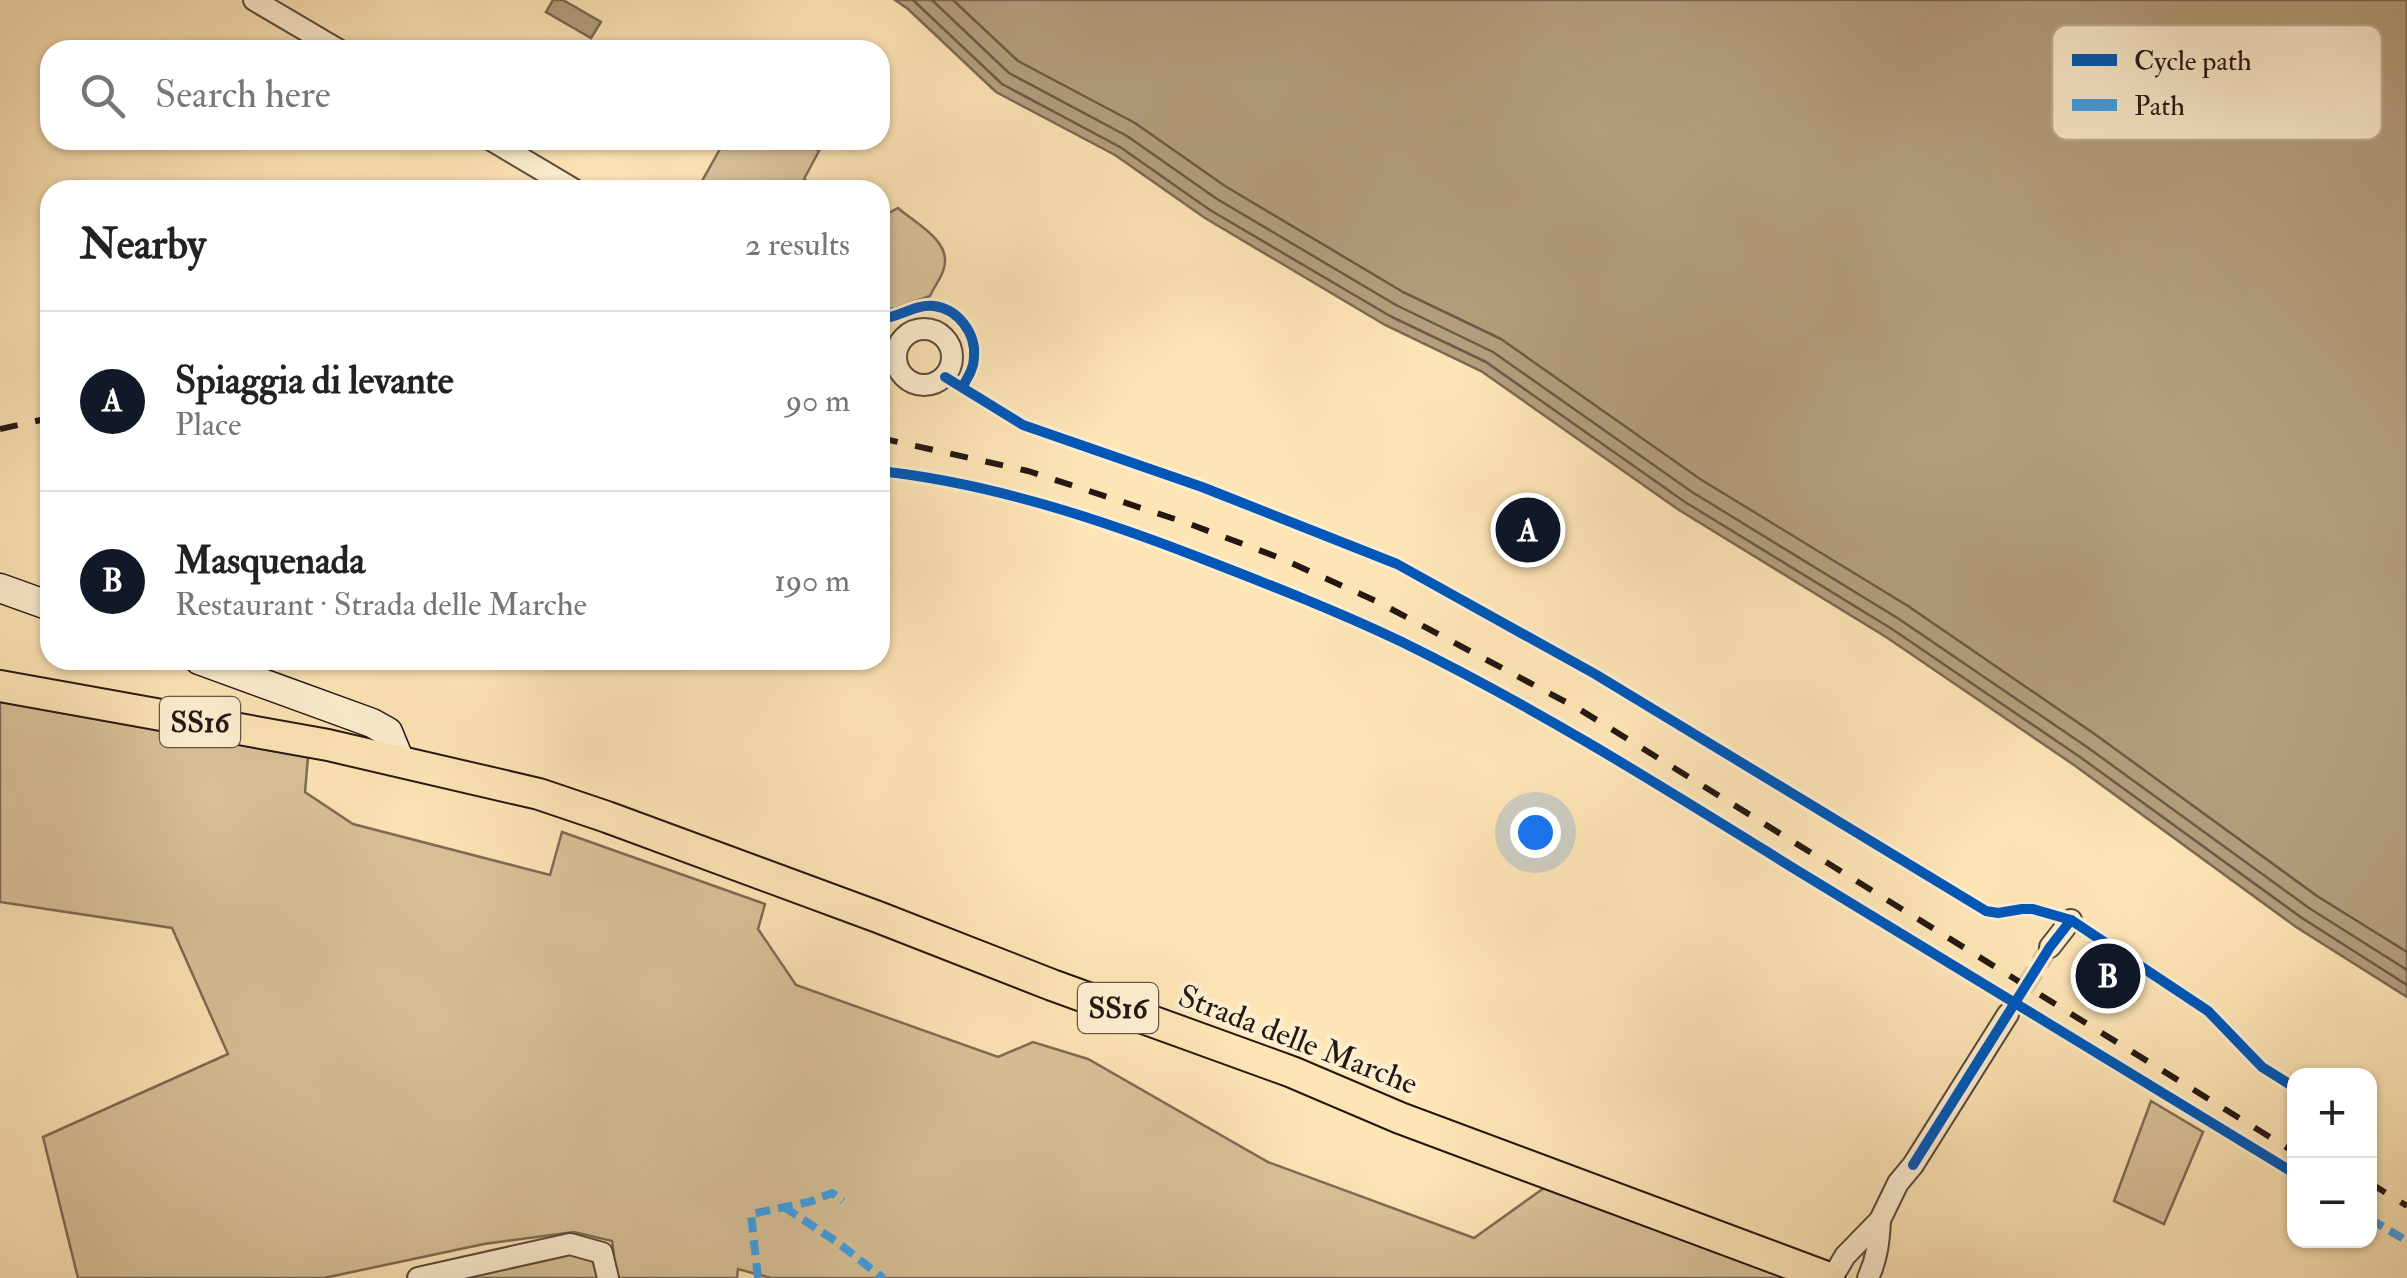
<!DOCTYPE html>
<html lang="en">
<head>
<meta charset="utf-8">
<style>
  :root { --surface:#fff; --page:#f2f2f2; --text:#222; --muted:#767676; --line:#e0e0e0; --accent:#111827 }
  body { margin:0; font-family:"IM FELL Double Pica",serif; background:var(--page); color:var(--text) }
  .controls { position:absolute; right:30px; bottom:30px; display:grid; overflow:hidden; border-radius:20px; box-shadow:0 2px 8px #0004 }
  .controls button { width:90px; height:90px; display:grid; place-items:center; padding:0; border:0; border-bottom:2px solid var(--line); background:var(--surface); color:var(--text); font:50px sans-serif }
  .you { position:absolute; left:1535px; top:832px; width:35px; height:35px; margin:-25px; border:8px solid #fff; border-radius:50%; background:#1a73e8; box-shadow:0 0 0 15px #1a73e833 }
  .badge { display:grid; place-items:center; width:65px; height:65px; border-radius:50%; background:var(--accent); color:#fff; font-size:32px; font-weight:700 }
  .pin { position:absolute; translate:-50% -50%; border:5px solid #fff; box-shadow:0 2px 10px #0006 }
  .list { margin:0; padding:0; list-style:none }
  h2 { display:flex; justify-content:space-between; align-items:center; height:130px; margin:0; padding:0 40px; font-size:42px }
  h2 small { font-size:32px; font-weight:400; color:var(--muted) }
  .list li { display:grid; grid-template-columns:65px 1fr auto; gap:30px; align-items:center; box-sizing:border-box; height:180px; padding:0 40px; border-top:2px solid var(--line) }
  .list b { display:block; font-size:38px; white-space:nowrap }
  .list p { margin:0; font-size:32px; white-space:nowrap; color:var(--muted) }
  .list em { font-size:32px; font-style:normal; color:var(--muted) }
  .icon { flex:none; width:55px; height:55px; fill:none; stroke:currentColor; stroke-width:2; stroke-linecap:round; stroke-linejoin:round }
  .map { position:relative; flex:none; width:2407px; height:1278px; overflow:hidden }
  .search { position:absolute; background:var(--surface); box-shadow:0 2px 8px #0004; left:40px; top:40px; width:850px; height:110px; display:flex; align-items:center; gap:25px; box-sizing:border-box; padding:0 35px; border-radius:30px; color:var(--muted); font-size:38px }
  .panel { position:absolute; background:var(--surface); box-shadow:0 2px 8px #0004; left:40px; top:180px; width:850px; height:490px; border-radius:30px }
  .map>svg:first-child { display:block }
</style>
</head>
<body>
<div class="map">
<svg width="2407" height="1278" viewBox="0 0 2407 1278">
  <rect width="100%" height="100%" fill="#fee5b6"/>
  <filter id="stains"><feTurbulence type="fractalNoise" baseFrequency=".002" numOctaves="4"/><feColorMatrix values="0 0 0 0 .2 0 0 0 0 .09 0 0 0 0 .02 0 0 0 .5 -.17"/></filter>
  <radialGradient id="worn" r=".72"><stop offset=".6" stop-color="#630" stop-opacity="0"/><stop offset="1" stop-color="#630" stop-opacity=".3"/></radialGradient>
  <g fill="#d9c29a" stroke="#7e6c56" stroke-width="2.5">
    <polygon points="725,140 802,140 819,151 804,179 821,190 697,190"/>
    <path d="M898,208C915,223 952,241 944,268C942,277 934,287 930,296L896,308L880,310V218Z"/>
    <path d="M0,702L308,757L305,792L353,824L550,875L562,832L765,904L758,929L796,985L998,1057L1033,1042L1088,1059L1268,1162L1474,1238L1544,1188L1786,1278H771L738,1269L737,1278H433C472,1270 512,1259 551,1254C575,1252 589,1261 614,1255L612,1241L574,1232L484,1244L324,1278H78L43,1137L228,1054L172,928L0,902Z"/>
    <polygon points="2151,1101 2203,1132 2164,1224 2114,1201"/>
  </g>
  <g fill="#b49f7e" stroke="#7a6953" stroke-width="2.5">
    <polygon points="553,0 563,0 601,22 591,38 546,12"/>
    <polygon points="895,0 2407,0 2407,997 2296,927 2074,765 1886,637 1679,510 1481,371 1385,325 1205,218 1115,155 996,92 908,9"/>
  </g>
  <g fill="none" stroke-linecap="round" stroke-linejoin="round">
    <g stroke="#6c5b48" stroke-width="2.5">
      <polyline points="913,0 1002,84 1120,147 1210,210 1390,316 1486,362 1685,502 1892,629 2080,757 2302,918 2407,985"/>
      <polyline points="932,0 1009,73 1127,136 1217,199 1396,305 1493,352 1692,492 1899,619 2087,747 2309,908 2407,970"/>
      <polyline points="953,0 1018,61 1135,123 1225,186 1403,292 1501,339 1700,479 1908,606 2096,735 2317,896 2407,952"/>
    </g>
    <polyline stroke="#ddc69d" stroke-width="20" stroke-dasharray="20 10" stroke-linecap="butt" points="2008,1014 2050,947"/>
    <g stroke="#5a4a3b" stroke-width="24">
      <g id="street">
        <polyline points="254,0 339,50"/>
        <polyline points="491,140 575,190"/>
        <circle cx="924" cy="357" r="28"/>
        <polyline points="2050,947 2071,920"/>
        <polyline points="418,1278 570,1244 602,1253 608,1278"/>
        <polyline points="1832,1278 1845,1256 1880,1220 1898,1183 1913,1165 2008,1014"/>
        <path d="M1868,1278C1877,1259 1879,1241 1880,1220"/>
      </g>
    </g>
    <g stroke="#241712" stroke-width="31">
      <g id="secondary">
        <polyline points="0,588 50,606"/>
        <polyline points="199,660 372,723 388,732 400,761"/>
      </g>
    </g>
    <g stroke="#241712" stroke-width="34">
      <polyline id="primary" points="0,686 328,745 539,794 607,817 878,917 1052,985 1292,1072 1400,1118 1829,1278"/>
    </g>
    <use href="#street" stroke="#feeed0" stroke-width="20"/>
    <use href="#secondary" stroke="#feeed0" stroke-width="28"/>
    <use href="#primary" stroke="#fee5b6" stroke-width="30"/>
    <g stroke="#241712" stroke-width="6" stroke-dasharray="18 18" stroke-linecap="butt">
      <polyline points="0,429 50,418"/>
      <polyline points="880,438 1028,471 1187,523 1280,558 1376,601 1579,709 2294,1152"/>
      <polyline points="2370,1183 2407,1206"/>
    </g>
    <g stroke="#3ea2ea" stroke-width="8" stroke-dasharray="15 8" stroke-linecap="butt">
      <polyline points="882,406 884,396"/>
      <polyline points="784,1207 837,1242 883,1278"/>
      <polyline points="2370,1219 2407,1241"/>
      <polyline points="758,1278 751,1214 809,1202 832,1193 843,1201"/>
    </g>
    <g stroke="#feeed0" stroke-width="16">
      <g id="cycleway">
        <path d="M880,319C899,318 914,304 934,306C958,309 976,333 974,357C974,368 968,377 963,386"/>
        <polyline points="945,377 1023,425 1202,487 1397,564 1595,674 1986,911 1998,913 2022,909 2033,909 2071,920 2208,1011 2262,1067 2294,1087"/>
        <path d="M880,471C990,483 1100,519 1203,559C1270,585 1337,611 1402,642C1541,710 1672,793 1803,874C1967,974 2131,1074 2294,1173"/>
        <polyline points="1913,1165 2050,947 2071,920"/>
      </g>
    </g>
    <use href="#cycleway" stroke="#0057b8" stroke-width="10"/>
  </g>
  <g text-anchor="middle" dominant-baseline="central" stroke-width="8" stroke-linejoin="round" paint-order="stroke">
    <g fill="#feeed0" stroke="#65584b" stroke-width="2.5">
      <rect x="160" y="697" width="80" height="50" rx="8"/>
      <rect x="1078" y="983" width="80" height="50" rx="8"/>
    </g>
    <g font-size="30" font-weight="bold" fill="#241712">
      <text x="200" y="722">SS16</text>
      <text x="1118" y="1008">SS16</text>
    </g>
    <g font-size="32" fill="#241712" stroke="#feeed0">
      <text transform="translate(1298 1040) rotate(21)">Strada delle Marche</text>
    </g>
  </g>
  <rect x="2052" y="25" width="330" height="115" rx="15" fill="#feeed0" stroke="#bdae97" stroke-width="2.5"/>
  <rect x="2072" y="54" width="45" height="12" fill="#0057b8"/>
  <rect x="2072" y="99" width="45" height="12" fill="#3ea2ea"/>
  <g font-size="28" fill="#241712">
    <text x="2134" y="70">Cycle path</text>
    <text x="2134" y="115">Path</text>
  </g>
  <rect width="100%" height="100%" filter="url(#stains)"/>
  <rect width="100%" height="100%" fill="url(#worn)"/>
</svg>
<div class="controls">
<button>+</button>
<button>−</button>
</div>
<div class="you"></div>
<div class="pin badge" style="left:1528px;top:530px">A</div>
<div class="pin badge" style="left:2108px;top:976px">B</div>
<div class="search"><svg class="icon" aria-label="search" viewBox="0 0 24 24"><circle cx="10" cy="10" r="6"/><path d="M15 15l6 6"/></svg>Search here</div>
<section class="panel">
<h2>Nearby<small>2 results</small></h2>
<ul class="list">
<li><span class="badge">A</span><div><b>Spiaggia di levante</b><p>Place</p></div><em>90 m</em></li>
<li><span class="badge">B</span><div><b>Masquenada</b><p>Restaurant · Strada delle Marche</p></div><em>190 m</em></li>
</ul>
</section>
</div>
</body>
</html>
